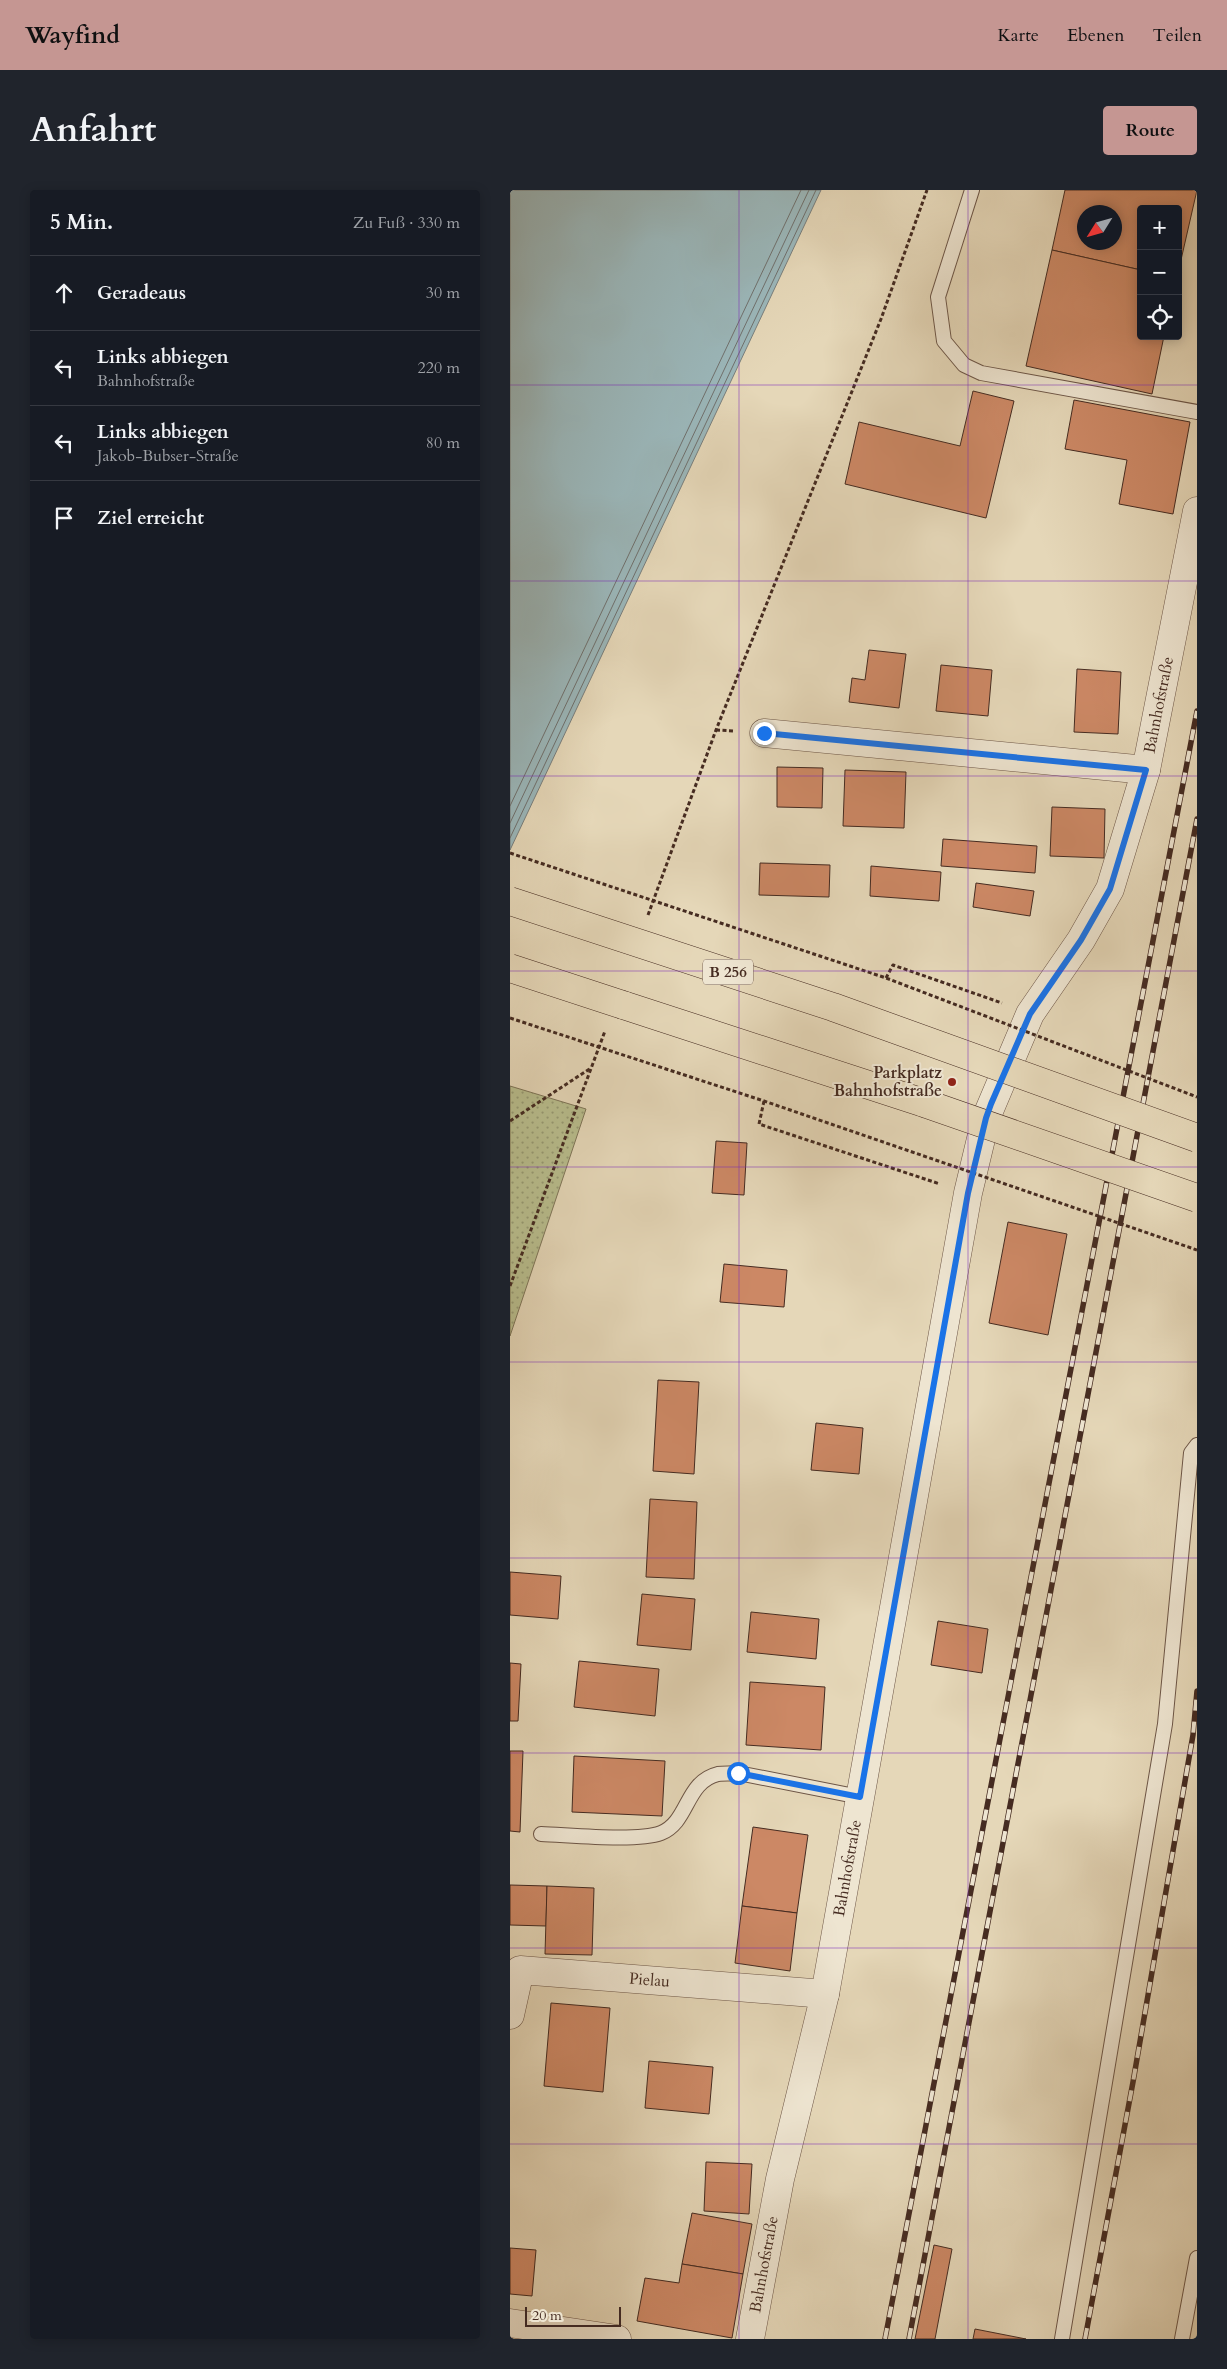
<!DOCTYPE html>
<html lang="de">
<head>
<meta charset="utf-8">
<style>
  :root { --surface:#171b24; --page:#20242c; --text:#f1f3f6; --muted:#9ea1a6; --line:#363941; --accent:#c59692 }
  body { margin:0; font-family:Cardo,serif; background:var(--page); color:var(--text) }
  .controls { position:absolute; right:15px; top:15px; display:grid; overflow:hidden; border-radius:5px; box-shadow:0 2px 12px #0003 }
  .controls button { width:45px; height:45px; display:grid; place-items:center; padding:0; border:0; border-bottom:1px solid var(--line); background:var(--surface); color:var(--text); font:25px sans-serif }
  .compass { position:absolute; left:567px; top:15px; width:45px; height:45px; border-radius:50%; background:var(--surface); box-shadow:0 2px 12px #0003; rotate:233deg }
  .scale { position:absolute; left:15px; bottom:12px; width:96px; box-sizing:border-box; padding-left:5px; border:2px solid #452b21; border-top:0; font-size:14px; line-height:18px; white-space:nowrap; color:#452b21; -webkit-text-stroke:4px #eee5d1; paint-order:stroke }
  .stop { position:absolute; width:15px; height:15px; margin:-11px; border:4px solid #1a73e8; border-radius:50%; background:#fff }
  .stop.end { background:#1a73e8; border-color:#fff; box-shadow:0 1px 5px #0008 }
  .list { margin:0; padding:0; list-style:none }
  h2 { display:flex; justify-content:space-between; align-items:center; height:65px; margin:0; padding:0 20px; font-size:21px }
  h2 small { font-size:16px; font-weight:400; color:var(--muted) }
  .list li { display:grid; grid-template-columns:32px 1fr auto; gap:15px; align-items:center; box-sizing:border-box; height:75px; padding:0 20px; border-top:1px solid var(--line) }
  .list b { display:block; font-size:19px; white-space:nowrap }
  .list p { margin:0; font-size:16px; white-space:nowrap; color:var(--muted) }
  .list em { font-size:16px; font-style:normal; color:var(--muted) }
  .icon { flex:none; width:28px; height:28px; fill:none; stroke:currentColor; stroke-width:2; stroke-linecap:round; stroke-linejoin:round }
  .map { position:relative; flex:none; width:687px; height:2149px; overflow:hidden; border-radius:5px }
  header { display:flex; align-items:center; gap:30px; box-sizing:border-box; height:70px; padding:0 25px; background:var(--accent); color:#111 }
  header strong { font-size:24px }
  nav { display:flex; gap:28px; margin-inline-start:auto; font-size:18px }
  .intro { display:flex; align-items:center; justify-content:space-between; box-sizing:border-box; height:120px; padding:0 30px }
  h1 { margin:0; font-size:35px }
  .button { padding:12px 22px; border-radius:5px; background:var(--accent); color:#111; font-size:18px; font-weight:700 }
  main { display:flex; gap:30px; padding:0 30px }
  aside { flex:1; background:var(--surface); border-radius:5px; box-shadow:0 2px 12px #0003 }
  .map>svg:first-child { display:block }
</style>
</head>
<body>
<header>
<strong>Wayfind</strong>
<nav><a>Karte</a><a>Ebenen</a><a>Teilen</a></nav>
</header>
<div class="intro"><h1>Anfahrt</h1><a class="button">Route</a></div>
<main>
<aside>
<h2>5 Min.<small>Zu Fuß · 330 m</small></h2>
<ul class="list">
<li><svg class="icon" aria-label="ahead" viewBox="0 0 24 24"><path d="M12 20V5M6 11l6-6 6 6"/></svg><div><b>Geradeaus</b></div><em>30 m</em></li>
<li><svg class="icon" aria-label="left" viewBox="0 0 24 24"><path d="M17 20v-9H6M10 6l-5 5 5 5"/></svg><div><b>Links abbiegen</b><p>Bahnhofstraße</p></div><em>220 m</em></li>
<li><svg class="icon" aria-label="left" viewBox="0 0 24 24"><path d="M17 20v-9H6M10 6l-5 5 5 5"/></svg><div><b>Links abbiegen</b><p>Jakob-Bubser-Straße</p></div><em>80 m</em></li>
<li><svg class="icon" aria-label="arrive" viewBox="0 0 24 24"><path d="M6 21V4h12l-3 4 3 4H6"/></svg><div><b>Ziel erreicht</b></div></li>
</ul>
</aside>
<div class="map">
<svg width="687" height="2149" viewBox="0 0 687 2149">
  <defs>
    <pattern id="grass-dots" width="8" height="8" patternUnits="userSpaceOnUse" patternTransform="scale(1.25)"><rect width="8" height="8" fill="#b8bd8d"/><path d="M2 2h.1M6 6h.1" fill="none" stroke="#979a73" stroke-width="1.8" stroke-linecap="round"/></pattern>
  </defs>
  <rect width="100%" height="100%" fill="#e5d7b8"/>
  <filter id="stains"><feTurbulence type="fractalNoise" baseFrequency=".004" numOctaves="4"/><feColorMatrix values="0 0 0 0 .2 0 0 0 0 .09 0 0 0 0 .02 0 0 0 .5 -.17"/></filter>
  <radialGradient id="worn" r=".72"><stop offset=".6" stop-color="#630" stop-opacity="0"/><stop offset="1" stop-color="#630" stop-opacity=".3"/></radialGradient>
  <polygon fill="url(#grass-dots)" stroke="#7e7457" points="0,896 76,919 0,1146"/>
  <polygon fill="#9bb7ba" stroke="#797f7d" points="0,0 311,0 0,660"/>
  <g fill="none" stroke-linecap="round" stroke-linejoin="round">
    <g stroke="#70716e" stroke-width="1">
      <polyline points="0,616 291,0"/>
      <polyline points="0,633 299,0"/>
      <polyline points="0,648 306,0"/>
    </g>
  </g>
  <g fill="#cc8865" stroke="#452b21" fill-rule="evenodd">
    <path d="M555,0H687L668,83V19H631V80L542,60ZM574,22H604V52H574Z"/>
    <polygon points="542,60 631,80 631,146 654,146 642,204 516,176"/>
    <polygon points="463,201 504,211 476,328 335,294 349,232 450,256"/>
    <polygon points="564,210 680,232 663,324 609,314 617,270 555,259"/>
    <polygon points="359,460 396,464 389,518 339,512 342,488 355,490"/>
    <polygon points="431,475 482,480 478,526 426,521"/>
    <polygon points="567,479 611,482 608,544 564,542"/>
    <polygon points="267,577 313,578 312,618 267,617"/>
    <polygon points="335,580 396,582 394,638 333,636"/>
    <polygon points="542,617 595,619 594,668 540,666"/>
    <polygon points="433,649 527,656 525,683 431,676"/>
    <polygon points="250,673 320,675 319,707 249,705"/>
    <polygon points="361,676 431,682 429,711 360,706"/>
    <polygon points="466,693 524,701 520,726 463,717"/>
    <polygon points="206,951 237,953 234,1005 202,1003"/>
    <polygon points="498,1032 557,1044 538,1145 479,1133"/>
    <polygon points="214,1074 277,1080 274,1117 210,1112"/>
    <polygon points="148,1190 189,1192 184,1284 143,1281"/>
    <polygon points="306,1233 353,1238 349,1284 301,1280"/>
    <polygon points="140,1309 187,1312 184,1389 136,1387"/>
    <polygon points="0,1382 51,1386 48,1429 0,1425"/>
    <polygon points="132,1404 185,1409 181,1460 127,1455"/>
    <polygon points="241,1422 309,1429 306,1469 237,1462"/>
    <polygon points="428,1431 478,1439 472,1483 421,1475"/>
    <polygon points="69,1471 149,1479 145,1526 64,1517"/>
    <polygon points="0,1473 11,1474 8,1531 0,1531"/>
    <polygon points="240,1492 315,1497 311,1560 236,1555"/>
    <polygon points="0,1561 13,1561 10,1642 0,1641"/>
    <polygon points="64,1566 155,1571 152,1626 62,1622"/>
    <polygon points="243,1637 298,1645 287,1723 232,1716"/>
    <polygon points="0,1695 37,1696 36,1736 0,1735"/>
    <polygon points="37,1696 84,1698 82,1765 35,1764"/>
    <polygon points="232,1716 287,1723 280,1781 225,1773"/>
    <polygon points="41,1813 100,1818 93,1902 34,1896"/>
    <polygon points="139,1871 203,1877 199,1924 135,1918"/>
    <polygon points="196,1972 242,1974 239,2024 194,2021"/>
    <polygon points="182,2023 242,2034 233,2084 172,2074"/>
    <polygon points="424,2055 442,2059 425,2149 405,2149"/>
    <polygon points="0,2058 26,2060 22,2106 0,2104"/>
    <polygon points="172,2074 233,2084 222,2148 127,2131 135,2088 169,2093"/>
    <polygon points="465,2139 516,2149 463,2149"/>
  </g>
  <g fill="none" stroke-linecap="round" stroke-linejoin="round">
    <g stroke="#6d5647" stroke-width="16">
      <g id="service">
        <polyline points="462,0 428,107 434,151 454,175 471,183 687,222"/>
        <path d="M31,1644C60,1645 127,1652 151,1643C179,1632 175,1592 208,1584C214,1583 221,1584 228,1583L350,1607"/>
        <polyline points="552,2149 655,1534 681,1263 687,1255"/>
        <polyline points="672,2149 687,2068"/>
      </g>
    </g>
    <g stroke="#6d5647" stroke-width="29">
      <g id="minor">
        <polyline points="254,543 636,580"/>
        <path id="s1" d="M0,1825L10,1780L315,1804"/>
        <polyline points="0,2133 107,2149"/>
        <path id="s2" d="M240,2149L270,1989L315,1804L458,1003L476,928L520,824L571,750L600,699L636,580L687,321"/>
      </g>
    </g>
    <g stroke="#452b21" stroke-width="29">
      <polyline id="trunk" points="113,815 414,913"/>
    </g>
    <g stroke="#452b21" stroke-width="3" stroke-dasharray="4 2.5" stroke-linecap="butt">
      <polyline points="206,540 225,541"/>
      <polyline points="138,725 206,540 371,129 417,0"/>
      <polyline points="376,788 383,775 492,813"/>
      <polyline points="254,911 249,934 430,994"/>
      <polyline points="0,931 81,878"/>
      <polyline points="0,1096 95,841"/>
    </g>
    <use href="#service" stroke="#eee5d1" stroke-width="14"/>
    <use href="#minor" stroke="#eee5d1" stroke-width="28"/>
    <use href="#trunk" stroke="#e5d7b8" stroke-width="28"/>
    <g stroke="#452b21" stroke-width="5.5">
      <g id="rail">
        <polyline points="375,2149 687,521"/>
        <polyline points="399,2149 687,629"/>
        <polyline points="575,2149 623,1892 683,1545 687,1501"/>
      </g>
    </g>
    <use href="#rail" stroke="#eee5d1" stroke-width="4" stroke-dasharray="11" stroke-linecap="butt"/>
    <g stroke="#452b21" stroke-width="29" stroke-linecap="butt">
      <g id="trunk-bridge">
        <polyline points="0,711 323,817 687,948"/>
        <polyline points="0,778 113,815"/>
        <polyline points="414,913 687,1008"/>
      </g>
    </g>
    <g stroke="#452b21" stroke-width="3" stroke-dasharray="4 2.5" stroke-linecap="butt">
      <polyline points="0,663 376,788 687,907"/>
      <polyline points="0,828 254,911 687,1060"/>
    </g>
    <use href="#trunk-bridge" stroke="#e5d7b8" stroke-width="28"/>
  </g>
  <g fill="none" stroke-linecap="round" stroke-linejoin="round">
    <polyline stroke="#1a73e8" stroke-width="6" points="228,1583 350,1607 458,1003 476,928 481,914 520,824 571,750 600,699 636,580 254,543"/>
  </g>
  <path fill="none" stroke="#7b2cbf" stroke-width="1" stroke-opacity="0.55" d="M229,0V2149M458,0V2149M0,195H687M0,391H687M0,586H687M0,781H687M0,977H687M0,1172H687M0,1368H687M0,1563H687M0,1758H687M0,1954H687"/>
  <circle fill="#8f2418" stroke="#eee5d1" stroke-width="2" cx="442" cy="892" r="5"/>
  <g text-anchor="middle" dominant-baseline="central" stroke-width="4" stroke-linejoin="round" paint-order="stroke">
    <rect fill="#eee5d1" stroke="#786356" stroke-width="1" x="193" y="769.5" width="50" height="25" rx="4"/>
    <g font-size="15" font-weight="bold" fill="#452b21">
      <text x="218" y="782">B 256</text>
    </g>
    <g font-size="16" fill="#452b21" stroke="#eee5d1">
      <text stroke="none"><textPath href="#s2" startOffset="1696">Bahnhofstraße</textPath></text>
      <text stroke="none"><textPath href="#s2" startOffset="481">Bahnhofstraße</textPath></text>
      <text stroke="none"><textPath href="#s1" startOffset="176">Pielau</textPath></text>
      <text stroke="none"><textPath href="#s2" startOffset="76">Bahnhofstraße</textPath></text>
    </g>
    <g font-size="16" font-weight="bold" fill="#452b21" stroke="#eee5d1" text-anchor="end">
      <text x="432" y="883">Parkplatz<tspan x="432" dy="18">Bahnhofstraße</tspan></text>
    </g>
  </g>
  <rect width="100%" height="100%" filter="url(#stains)"/>
  <rect width="100%" height="100%" fill="url(#worn)"/>
</svg>
<div class="controls">
<button>+</button>
<button>−</button>
<button><svg class="icon" aria-label="locate" viewBox="0 0 24 24"><circle cx="12" cy="12" r="6"/><path d="M12 2v4M12 18v4M2 12h4M18 12h4"/></svg></button>
</div>
<svg class="compass" viewBox="-18 -18 36 36"><path d="M0-13l5 13h-10z" fill="#e53935"/><path d="M0 13l5-13h-10z" fill="#9ea1a6"/></svg>
<div class="scale">20 m</div>
<div class="stop" style="left:228px;top:1583px"></div>
<div class="stop end" style="left:254px;top:543px"></div>
</div>
</main>
</body>
</html>
